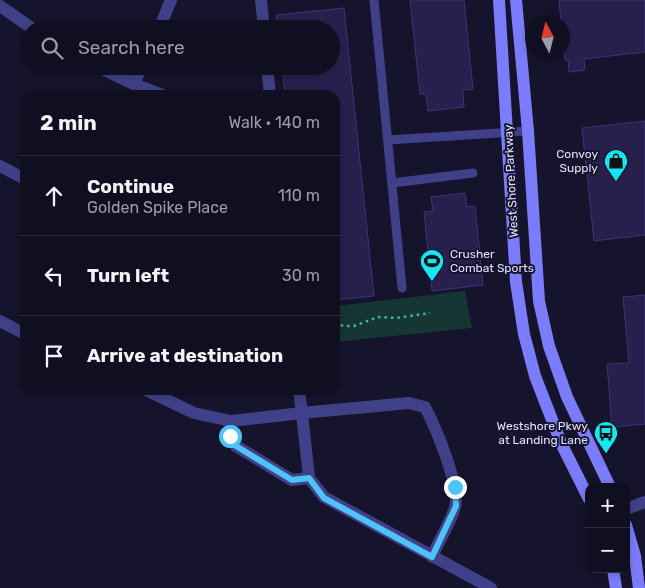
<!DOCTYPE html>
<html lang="en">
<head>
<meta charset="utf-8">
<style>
  :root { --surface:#100e21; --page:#1e1c2e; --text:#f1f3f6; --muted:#9c9ca5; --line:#302e3f }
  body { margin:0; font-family:Rubik,sans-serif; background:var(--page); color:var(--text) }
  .controls { position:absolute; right:15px; bottom:15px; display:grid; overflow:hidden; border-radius:10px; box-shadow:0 2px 8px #0003 }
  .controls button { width:45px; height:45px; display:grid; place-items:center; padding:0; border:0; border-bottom:1px solid var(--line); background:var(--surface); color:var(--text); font:25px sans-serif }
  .compass { position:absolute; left:525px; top:15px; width:45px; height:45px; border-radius:50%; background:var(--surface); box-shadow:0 2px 8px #0003; rotate:353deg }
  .stop { position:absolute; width:15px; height:15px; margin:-11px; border:4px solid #4fc3f7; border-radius:50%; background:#fff }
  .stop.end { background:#4fc3f7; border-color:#fff; box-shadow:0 1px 5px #0008 }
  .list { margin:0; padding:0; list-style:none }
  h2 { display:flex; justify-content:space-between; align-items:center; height:65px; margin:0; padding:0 20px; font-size:21px }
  h2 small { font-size:16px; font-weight:400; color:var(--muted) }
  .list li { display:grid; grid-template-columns:32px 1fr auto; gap:15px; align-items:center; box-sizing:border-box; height:80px; padding:0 20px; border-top:1px solid var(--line) }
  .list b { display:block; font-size:19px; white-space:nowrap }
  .list p { margin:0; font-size:16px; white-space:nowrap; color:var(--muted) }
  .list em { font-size:16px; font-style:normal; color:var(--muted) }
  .icon { flex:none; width:28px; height:28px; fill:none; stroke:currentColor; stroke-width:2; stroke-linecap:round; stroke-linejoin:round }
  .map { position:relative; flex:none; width:645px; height:588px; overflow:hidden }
  .search { position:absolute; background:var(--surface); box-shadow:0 2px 8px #0003; left:20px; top:20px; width:320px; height:55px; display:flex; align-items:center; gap:12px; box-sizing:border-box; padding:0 18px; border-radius:28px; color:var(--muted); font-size:19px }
  .panel { position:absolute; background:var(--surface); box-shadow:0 2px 8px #0003; left:20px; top:90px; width:320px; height:305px; border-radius:15px }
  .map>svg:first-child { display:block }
</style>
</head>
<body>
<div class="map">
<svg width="645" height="588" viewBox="0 0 645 588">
  <rect width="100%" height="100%" fill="#16132c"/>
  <polygon fill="#163633" points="465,291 472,328 335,342 335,306"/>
  <g fill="#27204c" stroke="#3e3377">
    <polygon points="410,0 464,0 473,89 463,90 464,107 428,111 426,94 420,94"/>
    <polygon points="559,0 645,0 645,52 584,59 585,70 569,72 568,60 565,60 562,22 561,22"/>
    <polygon points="344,8 374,296 335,300 335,95 285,95 282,66 331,66 331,29 278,29 276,15"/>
    <polygon points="645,121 645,235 594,241 582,128"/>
    <polygon points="465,193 467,207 475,206 483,285 432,291 424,212 433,211 431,197"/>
    <polygon points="645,295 645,424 612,427 607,364 629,363 623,297"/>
  </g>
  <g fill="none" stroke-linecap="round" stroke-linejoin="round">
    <polyline stroke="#37baad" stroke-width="2.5" stroke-dasharray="2.5 4" stroke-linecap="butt" points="335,322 343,326 354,326 378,317 396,318 430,313"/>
    <g stroke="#404089" stroke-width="9">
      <polyline points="374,0 402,288"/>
      <polyline points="388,140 528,131"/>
      <polyline points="392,183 473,173"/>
    </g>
    <g stroke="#404089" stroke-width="12">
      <polyline points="261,0 264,29"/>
      <polyline points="0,6 33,29"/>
      <polyline points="159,29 171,0"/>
      <polyline points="96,66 134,84 163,95"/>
      <polyline points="267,66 270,95"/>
      <polyline points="134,84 142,66"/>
      <polyline points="0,166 25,179"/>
      <polyline points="0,321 25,334"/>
      <polyline points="146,390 194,413 231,421 302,413 299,390"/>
      <path d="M231,421C230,431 229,438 236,446L292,480L309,478"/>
      <path d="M309,478L302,413L409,403L425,407C435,426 461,487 455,507C451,522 438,542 432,557"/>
      <polyline points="309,478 324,497 491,588"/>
      <polyline points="626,509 645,502"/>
    </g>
    <g stroke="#7a7cfa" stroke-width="12">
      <polyline points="499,0 516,282 524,334 535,376 561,443 589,499"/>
      <polyline points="516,0 528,131 539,301 549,346 567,397 610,487"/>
      <polyline points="626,525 635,556 639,588"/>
      <polyline points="613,569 616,588"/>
    </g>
  </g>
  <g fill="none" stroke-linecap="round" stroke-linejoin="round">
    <polyline stroke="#4fc3f7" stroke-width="6" points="230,436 232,441 236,446 292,480 309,478 324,498 432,557 456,506 455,487"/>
  </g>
  <defs>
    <g id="shop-pin" transform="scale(1.25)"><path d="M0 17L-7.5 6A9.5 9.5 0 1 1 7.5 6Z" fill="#13e7f5" stroke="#16132c"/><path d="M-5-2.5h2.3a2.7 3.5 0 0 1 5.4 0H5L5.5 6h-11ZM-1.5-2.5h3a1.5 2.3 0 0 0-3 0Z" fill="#111"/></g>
    <g id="stadium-pin" transform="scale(1.25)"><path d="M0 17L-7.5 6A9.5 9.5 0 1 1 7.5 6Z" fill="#13e7f5" stroke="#16132c"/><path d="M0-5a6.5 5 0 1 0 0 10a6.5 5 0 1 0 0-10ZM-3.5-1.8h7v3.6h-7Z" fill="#111"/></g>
    <g id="bus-pin" transform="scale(1.25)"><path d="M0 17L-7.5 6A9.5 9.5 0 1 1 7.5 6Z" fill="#13e7f5" stroke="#16132c"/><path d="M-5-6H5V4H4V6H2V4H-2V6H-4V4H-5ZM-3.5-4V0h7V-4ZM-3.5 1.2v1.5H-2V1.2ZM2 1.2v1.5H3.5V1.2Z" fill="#111"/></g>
  </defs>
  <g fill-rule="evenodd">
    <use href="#shop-pin" x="616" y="161"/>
    <use href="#stadium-pin" x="432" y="261"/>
    <use href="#bus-pin" x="606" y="433"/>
  </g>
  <g text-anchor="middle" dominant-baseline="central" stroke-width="4" stroke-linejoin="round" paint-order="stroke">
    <g font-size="12" fill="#e1dffe" stroke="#16132c" text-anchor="end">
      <text x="598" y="154">Convoy<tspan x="598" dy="14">Supply</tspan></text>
      <text x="450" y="254" text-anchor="start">Crusher<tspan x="450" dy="14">Combat Sports</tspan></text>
      <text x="588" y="426">Westshore Pkwy<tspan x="588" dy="14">at Landing Lane</tspan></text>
    </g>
    <g font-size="12" fill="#e1dffe" stroke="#16132c">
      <text transform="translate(511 181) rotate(-93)">West Shore Parkway</text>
    </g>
  </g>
</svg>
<div class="controls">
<button>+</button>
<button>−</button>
</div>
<svg class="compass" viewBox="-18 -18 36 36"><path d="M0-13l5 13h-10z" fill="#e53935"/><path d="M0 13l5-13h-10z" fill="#9c9ca5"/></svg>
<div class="stop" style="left:230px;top:436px"></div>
<div class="stop end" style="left:455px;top:487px"></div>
<div class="search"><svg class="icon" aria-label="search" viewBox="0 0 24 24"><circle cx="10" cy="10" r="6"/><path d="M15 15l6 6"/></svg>Search here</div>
<section class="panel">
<h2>2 min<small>Walk · 140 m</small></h2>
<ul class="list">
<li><svg class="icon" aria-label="ahead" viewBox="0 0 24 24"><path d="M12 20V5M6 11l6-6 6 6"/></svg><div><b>Continue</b><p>Golden Spike Place</p></div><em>110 m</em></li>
<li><svg class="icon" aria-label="left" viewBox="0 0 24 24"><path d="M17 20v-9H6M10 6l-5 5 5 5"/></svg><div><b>Turn left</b></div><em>30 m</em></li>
<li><svg class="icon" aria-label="arrive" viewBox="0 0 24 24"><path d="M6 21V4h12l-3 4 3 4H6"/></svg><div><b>Arrive at destination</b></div></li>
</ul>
</section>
</div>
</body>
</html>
